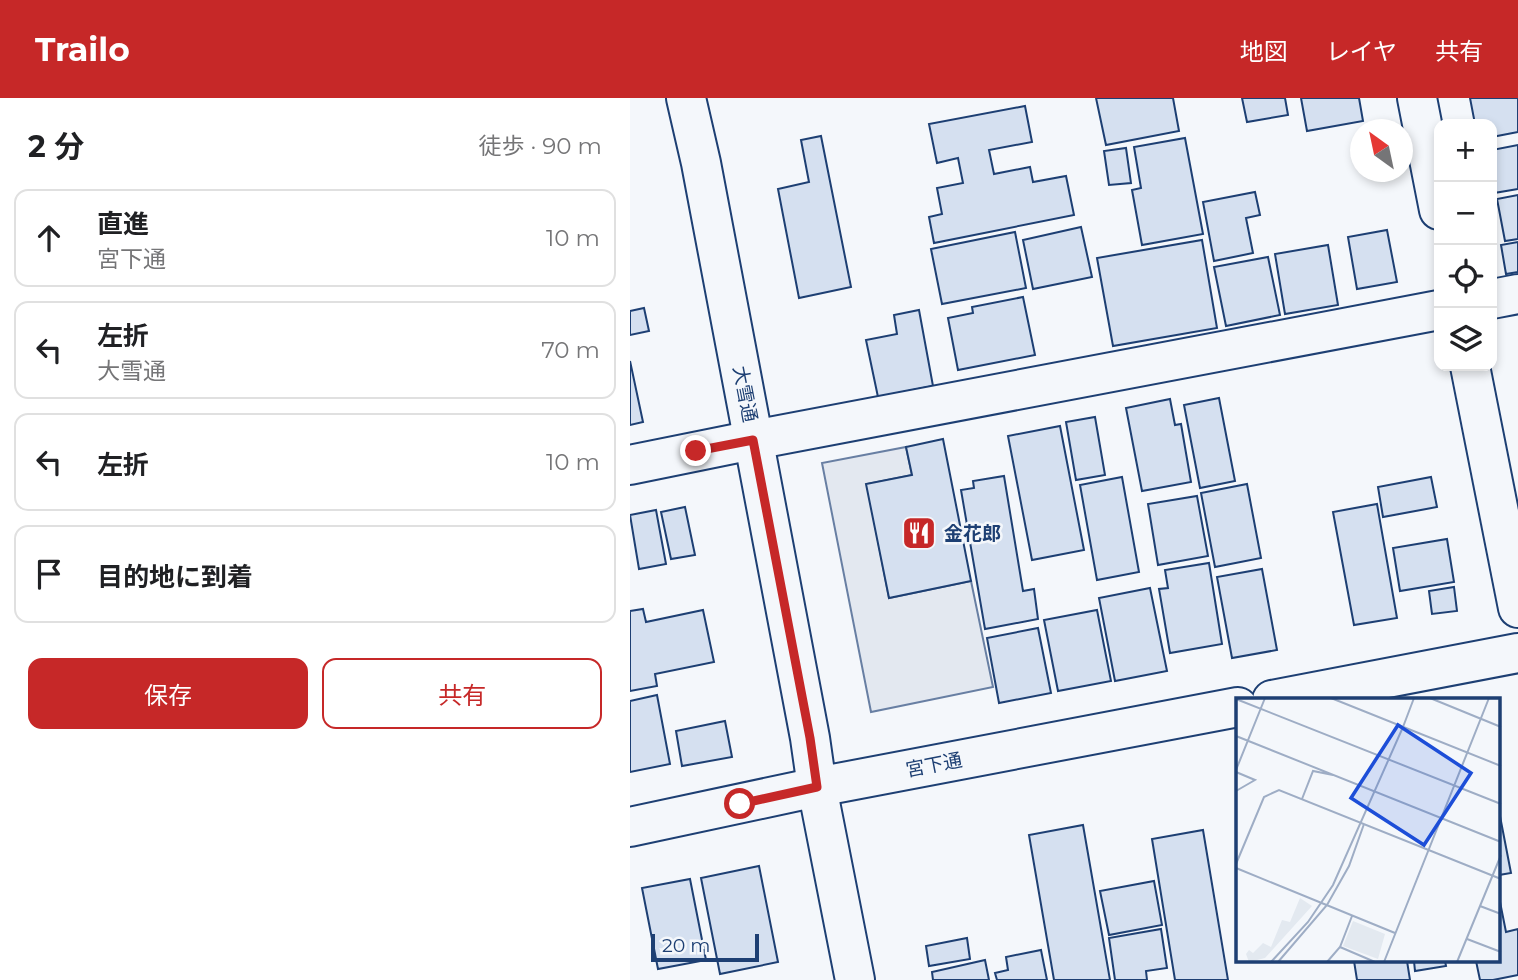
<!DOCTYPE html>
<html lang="ja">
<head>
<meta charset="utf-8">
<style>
  :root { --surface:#fff; --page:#f6f6f6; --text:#202124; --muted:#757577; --line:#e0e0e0; --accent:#c62828 }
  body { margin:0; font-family:Montserrat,"Noto Sans JP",sans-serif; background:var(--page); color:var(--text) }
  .controls { position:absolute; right:21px; top:21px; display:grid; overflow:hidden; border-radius:14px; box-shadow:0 4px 10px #0003 }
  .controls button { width:63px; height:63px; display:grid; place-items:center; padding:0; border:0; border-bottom:2px solid var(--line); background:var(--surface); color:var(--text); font:35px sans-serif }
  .compass { position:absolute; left:720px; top:21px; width:63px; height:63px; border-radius:50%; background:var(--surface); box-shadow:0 4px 10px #0003; rotate:327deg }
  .scale { position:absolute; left:21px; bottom:18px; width:108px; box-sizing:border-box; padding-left:7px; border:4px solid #1d3f73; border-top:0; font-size:19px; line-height:24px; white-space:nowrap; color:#1d3f73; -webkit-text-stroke:5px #f4f7fb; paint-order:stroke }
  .stop { position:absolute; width:21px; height:21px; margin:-16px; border:5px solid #c62828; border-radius:50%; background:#fff }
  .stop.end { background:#c62828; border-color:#fff; box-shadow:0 2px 7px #0008 }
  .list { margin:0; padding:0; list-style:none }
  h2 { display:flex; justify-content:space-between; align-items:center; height:91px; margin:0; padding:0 28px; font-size:30px }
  h2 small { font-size:23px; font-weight:400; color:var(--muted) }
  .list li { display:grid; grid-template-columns:46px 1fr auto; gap:21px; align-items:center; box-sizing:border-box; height:98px; margin:0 14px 14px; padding:0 14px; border:2px solid var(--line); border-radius:14px }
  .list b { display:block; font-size:26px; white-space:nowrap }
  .list p { margin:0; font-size:23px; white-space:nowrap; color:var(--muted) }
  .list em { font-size:23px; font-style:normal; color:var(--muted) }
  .actions { display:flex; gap:14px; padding:21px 28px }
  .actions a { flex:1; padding:16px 0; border:2px solid var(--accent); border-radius:14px; text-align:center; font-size:24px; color:var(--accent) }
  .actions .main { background:var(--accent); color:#fff }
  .icon { flex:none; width:38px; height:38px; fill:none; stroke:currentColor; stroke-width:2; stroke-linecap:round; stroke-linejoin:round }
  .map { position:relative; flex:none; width:888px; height:882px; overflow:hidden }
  header { display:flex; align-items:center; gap:42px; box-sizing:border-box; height:98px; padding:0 35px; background:var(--accent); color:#fff }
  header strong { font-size:33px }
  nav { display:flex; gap:38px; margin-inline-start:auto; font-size:24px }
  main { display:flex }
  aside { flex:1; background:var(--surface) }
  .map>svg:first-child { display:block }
</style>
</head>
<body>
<header>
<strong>Trailo</strong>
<nav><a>地図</a><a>レイヤ</a><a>共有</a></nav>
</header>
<main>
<aside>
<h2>2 分<small>徒歩 · 90 m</small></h2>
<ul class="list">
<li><svg class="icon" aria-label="ahead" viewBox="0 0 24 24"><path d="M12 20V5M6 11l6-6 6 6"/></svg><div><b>直進</b><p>宮下通</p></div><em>10 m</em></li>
<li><svg class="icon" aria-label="left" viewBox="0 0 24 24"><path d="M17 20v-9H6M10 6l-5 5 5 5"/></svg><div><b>左折</b><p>大雪通</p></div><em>70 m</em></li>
<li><svg class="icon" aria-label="left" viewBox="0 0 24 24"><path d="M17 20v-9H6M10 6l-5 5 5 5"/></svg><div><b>左折</b></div><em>10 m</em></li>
<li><svg class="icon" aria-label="arrive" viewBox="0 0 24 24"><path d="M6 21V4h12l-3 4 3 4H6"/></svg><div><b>目的地に到着</b></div></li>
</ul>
<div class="actions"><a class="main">保存</a><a>共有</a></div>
</aside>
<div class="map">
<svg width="888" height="882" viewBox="0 0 888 882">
  <rect width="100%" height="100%" fill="#f4f7fb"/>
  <polygon fill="#e3e8f0" stroke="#687fa3" stroke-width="2" points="276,349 282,377 237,386 259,500 341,483 363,589 241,614 192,365"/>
  <g fill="#d5e0f0" stroke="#1d3f73" stroke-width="2">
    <polygon points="466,0 543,0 549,33 476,47"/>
    <polygon points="612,0 655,0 658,17 617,24"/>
    <polygon points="671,0 729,0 733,23 677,33"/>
    <polygon points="840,0 888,0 888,34 862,39 862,26 845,26"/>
    <polygon points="395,8 402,44 359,52 364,76 400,69 403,84 436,78 444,117 304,145 299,119 312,116 307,90 333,85 328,60 307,65 299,26"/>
    <polygon points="191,38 221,189 169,200 148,91 179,84 171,42"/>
    <polygon points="555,40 573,136 512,147 502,92 511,90 504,49"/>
    <polygon points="888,47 888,91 864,95 862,84 862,52"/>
    <polygon points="496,50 501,85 479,87 474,53"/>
    <polygon points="625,94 630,117 616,120 623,155 584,163 573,104"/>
    <polygon points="888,97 888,141 875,143 867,101"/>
    <polygon points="451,129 462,179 403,191 393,142"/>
    <polygon points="757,132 767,184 727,191 718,139"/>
    <polygon points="385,134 396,190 312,206 301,151"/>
    <polygon points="572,142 587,230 483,248 467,160"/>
    <polygon points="888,144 888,174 876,176 871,147"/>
    <polygon points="698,147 708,207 655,216 645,156"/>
    <polygon points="638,159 650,217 596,228 584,169"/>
    <polygon points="393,199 405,257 328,272 318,220 343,215 342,209"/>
    <polygon points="14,210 19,233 0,237 0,213"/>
    <polygon points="289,212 303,288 248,299 236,242 267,236 264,217"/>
    <polygon points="0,263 13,324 0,327"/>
    <polygon points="589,300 605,383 570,390 554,307"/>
    <polygon points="540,301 545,327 551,326 561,384 512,393 496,310"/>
    <polygon points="465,319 475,377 446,382 436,324"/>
    <polygon points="430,328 454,452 402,462 378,338"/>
    <polygon points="313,341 341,483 259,500 236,386 282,377 276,349"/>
    <polygon points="374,378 393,493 404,491 408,521 355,531 331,392 344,390 343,383"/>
    <polygon points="492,379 509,474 467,482 450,387"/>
    <polygon points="801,379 807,409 753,419 748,389"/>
    <polygon points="617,386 631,460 585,469 571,395"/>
    <polygon points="567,398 578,458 528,467 518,406"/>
    <polygon points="747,406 767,520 724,527 703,414"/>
    <polygon points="55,409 65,457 41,461 31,414"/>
    <polygon points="26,412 36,466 9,471 0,417"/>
    <polygon points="817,441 824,484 770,493 763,450"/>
    <polygon points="579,465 592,546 540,555 529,491 538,490 535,472"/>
    <polygon points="632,471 647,552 602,560 587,479"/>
    <polygon points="824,489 827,513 802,516 799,493"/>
    <polygon points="520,490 537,573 485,583 469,500"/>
    <polygon points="13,511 16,524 73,512 84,564 25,576 27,588 0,593 0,513"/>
    <polygon points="467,512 481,583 428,593 414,522"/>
    <polygon points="408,530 421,595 369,605 357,540"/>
    <polygon points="27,597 40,666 0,674 0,603"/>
    <polygon points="95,623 102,659 52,668 46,633"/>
    <polygon points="869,713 881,775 869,777"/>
    <polygon points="453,727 480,882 424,882 399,737"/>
    <polygon points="573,732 598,882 545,882 522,741"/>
    <polygon points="129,768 148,864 90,876 71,780"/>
    <polygon points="60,781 76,862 28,871 12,790"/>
    <polygon points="524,783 532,827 479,837 470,793"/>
    <polygon points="869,799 876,834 888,831 888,877 863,882 850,882 846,863 869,863"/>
    <polygon points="531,831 537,870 516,873 517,882 485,882 479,840"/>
    <polygon points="337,840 340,861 299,868 296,848"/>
    <polygon points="411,852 417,882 367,882 365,875 378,872 376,859"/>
    <polygon points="355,862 359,882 303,882 302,874"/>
    <polygon points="724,863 777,863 780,882 727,882"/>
    <polygon points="784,863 815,863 816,868 785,873"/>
  </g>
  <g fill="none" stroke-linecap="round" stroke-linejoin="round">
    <g stroke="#1d3f73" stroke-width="42">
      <g id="minor">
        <polyline points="787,0 809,112"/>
        <polyline points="862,201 888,196"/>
        <polyline points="840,268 888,510"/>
        <polyline points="0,367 123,342 809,212"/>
        <polyline points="642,602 888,555"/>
        <polyline points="0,729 187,689 608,609"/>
      </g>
    </g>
    <g stroke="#1d3f73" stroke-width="42">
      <polyline id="major" points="56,0 71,65 180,640 187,689 225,882"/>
    </g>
    <use href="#minor" stroke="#f4f7fb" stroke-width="38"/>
    <use href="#major" stroke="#f4f7fb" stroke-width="38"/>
  </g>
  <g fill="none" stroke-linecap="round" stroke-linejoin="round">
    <polyline stroke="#c62828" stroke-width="9" points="66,353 123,342 180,640 187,689 110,706"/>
  </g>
  <defs>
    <g id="restaurant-square" transform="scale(1.75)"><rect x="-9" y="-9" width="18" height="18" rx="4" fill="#c62828" stroke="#f4f7fb"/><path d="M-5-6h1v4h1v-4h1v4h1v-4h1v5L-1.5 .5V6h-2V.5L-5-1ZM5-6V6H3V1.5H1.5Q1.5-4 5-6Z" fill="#fff"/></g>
  </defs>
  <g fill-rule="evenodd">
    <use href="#restaurant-square" x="289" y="435"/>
  </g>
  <g text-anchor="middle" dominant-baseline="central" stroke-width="5" stroke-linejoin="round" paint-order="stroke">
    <g font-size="19" fill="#1d3f73" stroke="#f4f7fb">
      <text transform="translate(115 296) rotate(79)">大雪通</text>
      <text transform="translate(304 667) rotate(-11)">宮下通</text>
    </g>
    <g font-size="19" font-weight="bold" fill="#1d3f73" stroke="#f4f7fb" text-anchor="start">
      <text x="314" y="435">金花郎</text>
    </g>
  </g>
  <g transform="translate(606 600)">
    <rect width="264" height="264" fill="#f4f7fb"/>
    <path d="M64,200L76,208L29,260L13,264L10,256L13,252L17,255L27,245L35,249L46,222L54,224ZM117,223L149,236L142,261L107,248Z" fill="#e3e9f0"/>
    <path fill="none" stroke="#9eadc5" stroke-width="2" d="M95,0L265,68M194,0L265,29M0,1L265,106M167,29L178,0M0,38L265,144M0,72L29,0M0,74L19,82L0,93M66,101L77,73L97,77M0,166L28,99L43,92L265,181M0,170L159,235M244,208L265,216M231,241L265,254M104,249L139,264M35,264L72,224L97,187L167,29M42,264L91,207L113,168L128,126M91,264L104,249L116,218M148,264L253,0M221,264L265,157"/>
    <path fill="#1d4ed8" fill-opacity="0.15" stroke="#1d4ed8" stroke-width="3.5" d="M162,27L235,75L188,147L115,100Z"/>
    <rect width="264" height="264" fill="none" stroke="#1d3f73" stroke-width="3.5"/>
  </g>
</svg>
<div class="controls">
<button>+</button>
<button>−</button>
<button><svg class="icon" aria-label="locate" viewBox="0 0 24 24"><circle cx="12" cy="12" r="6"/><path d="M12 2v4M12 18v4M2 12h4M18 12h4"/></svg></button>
<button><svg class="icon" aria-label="layers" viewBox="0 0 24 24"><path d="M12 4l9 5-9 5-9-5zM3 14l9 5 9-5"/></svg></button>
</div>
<svg class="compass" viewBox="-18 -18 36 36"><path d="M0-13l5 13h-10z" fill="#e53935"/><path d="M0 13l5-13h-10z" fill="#757577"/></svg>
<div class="scale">20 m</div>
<div class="stop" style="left:110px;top:706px"></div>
<div class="stop end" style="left:66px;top:353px"></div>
</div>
</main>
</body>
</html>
